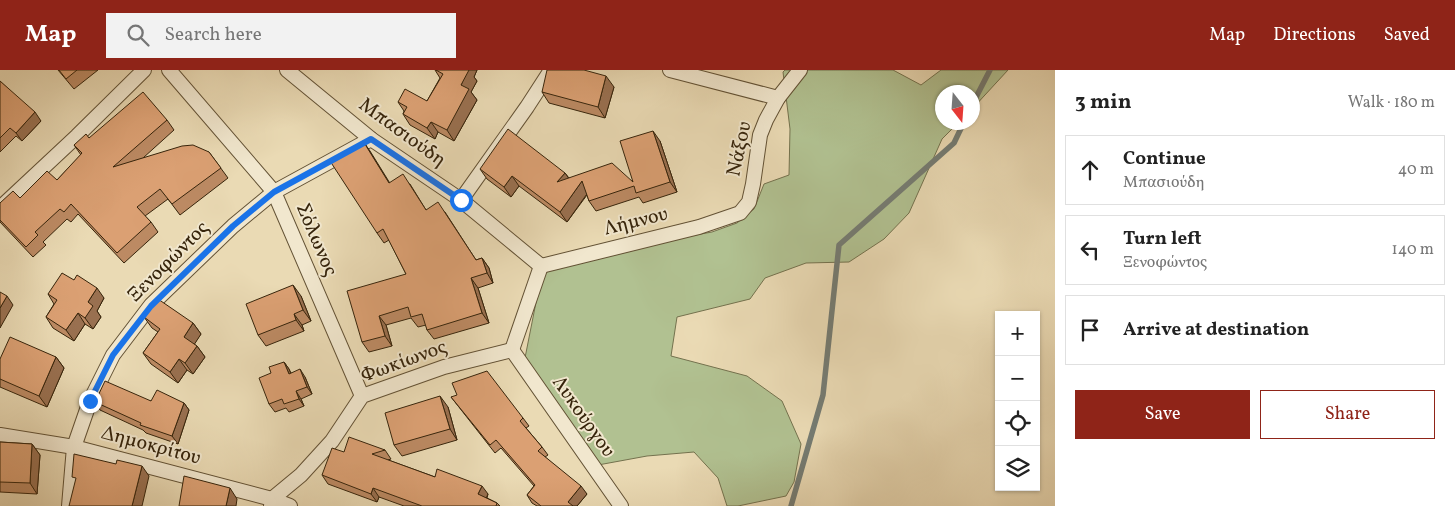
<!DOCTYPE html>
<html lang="en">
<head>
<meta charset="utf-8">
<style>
  :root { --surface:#fff; --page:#f2f2f2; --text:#222; --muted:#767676; --line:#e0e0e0; --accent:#8f2418 }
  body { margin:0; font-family:Vollkorn,serif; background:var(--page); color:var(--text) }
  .controls { position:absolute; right:15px; bottom:15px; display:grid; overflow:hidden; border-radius:0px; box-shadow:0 1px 4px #0004 }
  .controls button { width:45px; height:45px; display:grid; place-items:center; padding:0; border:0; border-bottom:1px solid var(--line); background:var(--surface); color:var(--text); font:25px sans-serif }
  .compass { position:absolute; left:935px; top:15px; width:45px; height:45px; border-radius:50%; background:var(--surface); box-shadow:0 1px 4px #0004; rotate:163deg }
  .stop { position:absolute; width:15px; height:15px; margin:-11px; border:4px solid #1a73e8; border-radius:50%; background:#fff }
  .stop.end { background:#1a73e8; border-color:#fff; box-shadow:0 1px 5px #0008 }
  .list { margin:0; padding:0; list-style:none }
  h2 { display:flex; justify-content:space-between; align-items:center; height:65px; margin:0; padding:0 20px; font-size:21px }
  h2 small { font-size:16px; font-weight:400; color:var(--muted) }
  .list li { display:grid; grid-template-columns:32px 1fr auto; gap:15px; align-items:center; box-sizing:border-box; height:70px; margin:0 10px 10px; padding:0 10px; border:1px solid var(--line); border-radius:0px }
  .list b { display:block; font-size:19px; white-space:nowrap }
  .list p { margin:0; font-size:16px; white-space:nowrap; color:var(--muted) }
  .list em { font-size:16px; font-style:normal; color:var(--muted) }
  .actions { display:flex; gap:10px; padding:15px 20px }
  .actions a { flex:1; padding:11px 0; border:1px solid var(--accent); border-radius:0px; text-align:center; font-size:18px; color:var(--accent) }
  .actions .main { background:var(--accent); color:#fff }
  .icon { flex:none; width:28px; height:28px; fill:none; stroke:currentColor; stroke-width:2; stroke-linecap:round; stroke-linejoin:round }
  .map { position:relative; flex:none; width:1055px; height:436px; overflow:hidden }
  header { display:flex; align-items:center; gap:30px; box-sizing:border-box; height:70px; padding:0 25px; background:var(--accent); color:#fff }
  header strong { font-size:24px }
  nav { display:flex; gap:28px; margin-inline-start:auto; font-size:18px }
  .search { width:350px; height:45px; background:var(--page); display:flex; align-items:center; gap:12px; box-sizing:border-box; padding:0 18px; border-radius:0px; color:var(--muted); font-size:19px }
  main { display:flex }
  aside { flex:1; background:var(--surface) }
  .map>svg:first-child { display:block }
</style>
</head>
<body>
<header>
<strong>Map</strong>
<div class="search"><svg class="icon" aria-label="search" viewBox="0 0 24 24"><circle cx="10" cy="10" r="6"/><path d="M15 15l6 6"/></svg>Search here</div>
<nav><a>Map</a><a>Directions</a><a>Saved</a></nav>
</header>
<main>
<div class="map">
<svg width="1055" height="436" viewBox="0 0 1055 436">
  <rect width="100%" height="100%" fill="#eadab4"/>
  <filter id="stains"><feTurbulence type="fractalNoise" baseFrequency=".004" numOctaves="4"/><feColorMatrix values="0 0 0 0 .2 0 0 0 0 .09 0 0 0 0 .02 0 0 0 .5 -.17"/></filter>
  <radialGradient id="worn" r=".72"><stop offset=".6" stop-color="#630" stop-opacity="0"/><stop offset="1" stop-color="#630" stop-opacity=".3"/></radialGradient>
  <polygon fill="#b1c191" stroke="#74724e" points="785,0 893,0 921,15 941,0 1008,0 973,38 972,22 942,22 942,52 958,53 942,69 909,143 884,169 849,192 806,193 765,208 750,229 677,247 671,286 747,306 782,331 801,374 794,412 786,426 738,436 727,436 718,408 694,382 647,386 598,395 522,303 544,192 712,162 737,153 754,139 764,114 789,105 790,59 783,2"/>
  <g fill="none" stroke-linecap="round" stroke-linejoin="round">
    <g stroke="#757c73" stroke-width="5.5">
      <polyline points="972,35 990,0"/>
      <polyline points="791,436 823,325 839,175 954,73 964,52"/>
    </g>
    <g stroke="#635235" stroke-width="16">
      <g id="street">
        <polyline points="169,0 274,122 362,326"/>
        <polyline points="287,0 371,69 461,130 541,196"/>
        <polyline points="670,0 778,28"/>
        <polyline points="461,130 527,37 551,0"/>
        <polyline points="0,138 77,66 144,0"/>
        <polyline points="541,196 699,157 740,143 749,132 753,114 760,65 766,50 778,28 800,0"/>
        <polyline points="512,280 621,436"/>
        <polyline points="512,280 541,196"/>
        <polyline points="0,365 74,377 272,429 290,436"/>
        <polyline points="69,436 74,377 90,331 113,285 151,235 233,156 274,122 371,69"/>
        <polyline points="271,436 272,429 301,405 332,371 362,326 444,297 512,280"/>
      </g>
    </g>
    <use href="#street" stroke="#f1e7ce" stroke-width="14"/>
  </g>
  <g fill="#bc8a63" stroke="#36240b">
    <polygon points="58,0 98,0 74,19"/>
    <polygon points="435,0 477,0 474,7 477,11 471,22 477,30 454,71 438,62 435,69 410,55 403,44 404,41 398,32 427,31 440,8"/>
    <polygon points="0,11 41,51 22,71 16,66 0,82"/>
    <polygon points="614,17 605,48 549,33 542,22"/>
    <polygon points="167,50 174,60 143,88 209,82 228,108 180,145 168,129 145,146 151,152 158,162 124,193 78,144 71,152 67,149 43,172 46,175 33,187 0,152 0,133 20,128 57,110 81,85 74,75 89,68"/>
    <polygon points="363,71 389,113 410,114 426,140 445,142 476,190 482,188 489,198 493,213 478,218 489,253 434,269 427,260 426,255 418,257 411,248 386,255 392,276 369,282 362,272 406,204 389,170 384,173 377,163"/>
    <polygon points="660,71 677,122 643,133 639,127 596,141 589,131 587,125 567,152 519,116 511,127 487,109 480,99 565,103 569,108 633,112"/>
    <polygon points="74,210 104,228 97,241 101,247 93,259 85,254 74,271 53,258 46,247 54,234 48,224"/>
    <polygon points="301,226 311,251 302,255 304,261 266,276 258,265"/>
    <polygon points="144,247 193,253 201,264 194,274 197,276 205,287 193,304 187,300 178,313 151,294 143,283 158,262 152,258"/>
    <polygon points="56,287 64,298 47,337 0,317 0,289"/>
    <polygon points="284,292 289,299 291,303 305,307 312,324 301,329 304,336 289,342 286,338 275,342 269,334 271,303"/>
    <polygon points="451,327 523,348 529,356 526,358 542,377 548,385 545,387 587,424 577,436 537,436 532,433 527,425 534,416 501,378 495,383"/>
    <polygon points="151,331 184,333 189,340 178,374 146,363 143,360 100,340 95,332"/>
    <polygon points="448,337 457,370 402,386 394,375"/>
    <polygon points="0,372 32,374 40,385 37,424 0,422"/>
    <polygon points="385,380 391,389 388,390 435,407 488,424 487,428 497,433 500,436 404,436 379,427 377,432 328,414 322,405 344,382"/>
  </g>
  <g fill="#997050" stroke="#36240b">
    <polygon points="466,0 477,0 474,7 477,11 471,22 477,30 454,71 447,60"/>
    <polygon points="606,6 614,17 605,48 598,37"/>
    <polygon points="35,42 41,51 22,71 16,63"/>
    <polygon points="431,52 438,62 435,69 427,58"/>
    <polygon points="653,61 660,71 677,122 670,112"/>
    <polygon points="363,71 370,81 396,123 389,113"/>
    <polygon points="565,103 572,113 557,112"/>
    <polygon points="512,106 519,116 511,127 504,117"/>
    <polygon points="582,111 589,121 567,152 560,142"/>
    <polygon points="482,188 489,198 493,213 487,203"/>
    <polygon points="471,208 478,218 489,253 482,243"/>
    <polygon points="293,215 301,226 311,251 303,240"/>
    <polygon points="97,218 104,228 97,241 101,247 93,259 85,248 88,232"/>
    <polygon points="7,226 13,235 0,258 0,238"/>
    <polygon points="78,243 85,254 74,271 66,260"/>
    <polygon points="294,244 302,255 304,261 296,250"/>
    <polygon points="379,246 386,255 392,276 385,266"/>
    <polygon points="193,253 201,264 192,278 184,267"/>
    <polygon points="197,276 205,287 193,304 185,293"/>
    <polygon points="56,287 64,298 47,337 39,326"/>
    <polygon points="179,289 187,300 178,313 170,302"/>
    <polygon points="284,292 289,299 294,312 289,304"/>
    <polygon points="300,299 305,307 312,324 307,317"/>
    <polygon points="296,321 301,329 304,336 299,329"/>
    <polygon points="440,326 448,337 457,370 450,359"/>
    <polygon points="184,333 189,340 178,374 172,366"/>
    <polygon points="32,374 40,385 37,424 30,413"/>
    <polygon points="142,396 149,406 142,436 132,436"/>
    <polygon points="482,416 488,424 484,433 478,424"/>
    <polygon points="581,416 587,424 577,436 571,436 568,432"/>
    <polygon points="230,418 237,429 236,436 226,436"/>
    <polygon points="373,418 379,427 377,432 371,424"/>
  </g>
  <g fill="#dba073" stroke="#36240b">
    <polygon points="59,0 77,0 66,9"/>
    <polygon points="436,0 469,0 461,15 469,19 447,60 431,52 427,58 403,44 407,37 398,32 405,19 427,31 443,4"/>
    <polygon points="547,0 584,0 606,6 598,37 542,22"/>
    <polygon points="0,11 35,42 16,63 10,58 0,68"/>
    <polygon points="143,22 167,50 113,97 182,76 193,75 209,82 221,98 172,134 160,119 137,137 151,152 117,183 71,134 64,142 60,139 35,162 38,165 26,177 0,150 0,133 13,121 20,128 47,101 57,110 82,83 74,75 86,64 89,68"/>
    <polygon points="508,59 565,103 557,112 612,93 633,112 620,71 653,61 670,112 636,123 634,116 589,131 582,111 560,142 512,106 504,117 480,99"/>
    <polygon points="363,71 389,113 403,104 426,140 438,132 476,190 482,188 487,203 471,208 482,243 427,260 422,244 411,247 408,237 379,246 385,266 362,272 347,221 406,204 383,159 377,163 330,91"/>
    <polygon points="62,203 74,210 77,205 97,218 88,232 93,236 85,248 78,243 66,260 46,247 57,230 48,224"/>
    <polygon points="293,215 303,240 294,244 296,250 258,265 246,234"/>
    <polygon points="0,222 7,226 0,238"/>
    <polygon points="158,229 193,253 184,267 197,276 185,293 179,289 170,302 143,283 160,259 144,247"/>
    <polygon points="10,267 56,287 39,326 0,309 0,289"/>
    <polygon points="284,292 289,304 300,299 307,317 296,321 299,329 284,334 282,329 269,334 259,308 271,303 269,297"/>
    <polygon points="487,301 523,348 520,351 542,377 538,381 581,416 568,432 573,436 541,436 527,425 535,415 496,370 490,375 451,327 457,325 452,313"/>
    <polygon points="105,311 151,331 157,320 184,333 172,366 140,355 141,353 95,332"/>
    <polygon points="440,326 450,359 394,375 385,343"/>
    <polygon points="349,367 385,380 372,384 435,407 437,399 482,416 478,424 497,433 496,436 422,436 373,418 371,424 322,405 332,378 344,382"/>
    <polygon points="0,372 32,374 30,413 0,412"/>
    <polygon points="74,384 116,394 117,390 142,396 132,436 69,436 76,408 72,407"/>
    <polygon points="184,406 230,418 226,436 179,436"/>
  </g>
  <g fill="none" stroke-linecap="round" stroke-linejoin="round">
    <polyline stroke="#1a73e8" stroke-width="6" points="90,331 113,285 151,236 233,156 274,122 371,69 461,130"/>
  </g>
  <g text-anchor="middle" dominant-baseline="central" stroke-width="4" stroke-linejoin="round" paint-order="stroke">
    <g font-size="20" fill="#36240b" stroke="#f1e7ce">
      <text transform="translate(402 63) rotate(36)">Μπασιούδη</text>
      <text transform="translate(740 79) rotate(-78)">Νάξου</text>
      <text transform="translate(636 152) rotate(-14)">Λήμνου</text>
      <text transform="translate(316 170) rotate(67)">Σόλωνος</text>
      <text transform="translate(169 192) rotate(-45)">Ξενοφώντος</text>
      <text transform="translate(404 292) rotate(-20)">Φωκίωνος</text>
      <text transform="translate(583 347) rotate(55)">Λυκούργου</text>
      <text transform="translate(151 376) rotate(15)">Δημοκρίτου</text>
    </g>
  </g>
  <rect width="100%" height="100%" filter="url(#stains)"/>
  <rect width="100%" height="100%" fill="url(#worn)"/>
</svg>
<div class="controls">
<button>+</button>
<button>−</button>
<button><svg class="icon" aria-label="locate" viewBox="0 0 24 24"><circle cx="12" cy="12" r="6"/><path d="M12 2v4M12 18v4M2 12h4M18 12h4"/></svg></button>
<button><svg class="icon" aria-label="layers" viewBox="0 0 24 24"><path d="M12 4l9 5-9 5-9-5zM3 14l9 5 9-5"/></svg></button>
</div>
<svg class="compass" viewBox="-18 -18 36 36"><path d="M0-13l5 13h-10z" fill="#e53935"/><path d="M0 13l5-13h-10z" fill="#767676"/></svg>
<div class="stop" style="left:461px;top:130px"></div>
<div class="stop end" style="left:90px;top:331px"></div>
</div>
<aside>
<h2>3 min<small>Walk · 180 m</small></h2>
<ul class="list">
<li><svg class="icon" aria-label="ahead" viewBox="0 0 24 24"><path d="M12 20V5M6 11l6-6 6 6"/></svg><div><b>Continue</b><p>Μπασιούδη</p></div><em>40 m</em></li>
<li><svg class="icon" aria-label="left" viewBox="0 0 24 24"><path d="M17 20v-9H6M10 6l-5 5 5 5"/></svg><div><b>Turn left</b><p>Ξενοφώντος</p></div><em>140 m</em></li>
<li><svg class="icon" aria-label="arrive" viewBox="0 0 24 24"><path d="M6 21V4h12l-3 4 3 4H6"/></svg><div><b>Arrive at destination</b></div></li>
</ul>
<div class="actions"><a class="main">Save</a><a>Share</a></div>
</aside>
</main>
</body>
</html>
